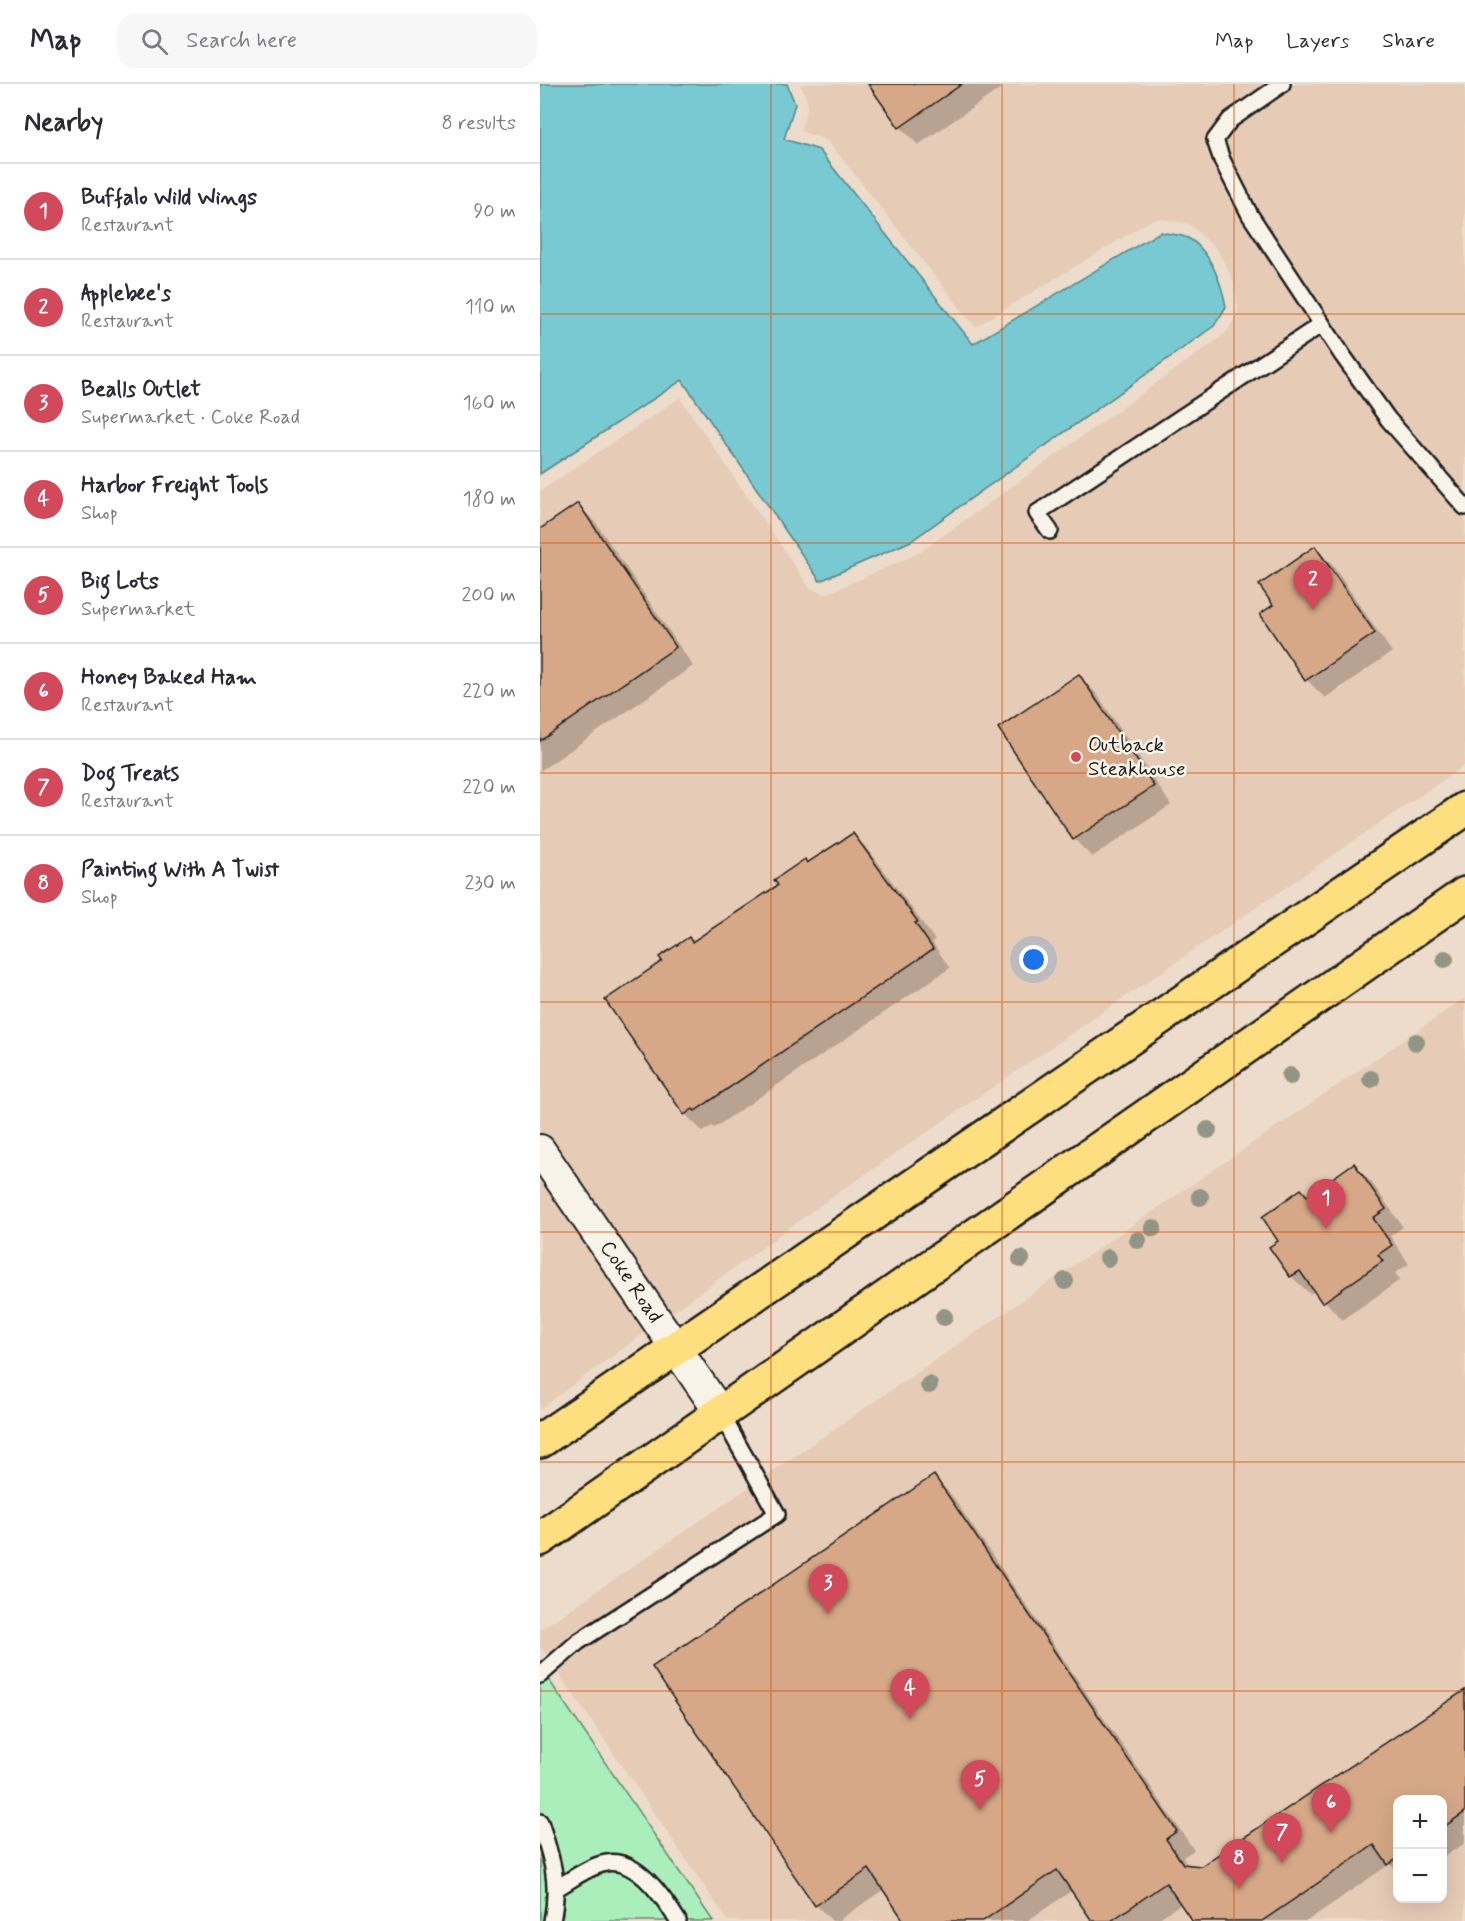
<!DOCTYPE html>
<html lang="en">
<head>
<meta charset="utf-8">
<style>
  :root { --surface:#fff; --page:#f7f7f7; --text:#2b2b33; --muted:#7c7c81; --line:#e1e1e2; --accent:#d1495b }
  body { margin:0; font-family:Mynerve,sans-serif; background:var(--page); color:var(--text) }
  .controls { position:absolute; right:18px; bottom:18px; display:grid; overflow:hidden; border-radius:12px; box-shadow:0 6px 24px #0002 }
  .controls button { width:54px; height:54px; display:grid; place-items:center; padding:0; border:0; border-bottom:2px solid var(--line); background:var(--surface); color:var(--text); font:30px sans-serif }
  .you { position:absolute; left:494px; top:876px; width:21px; height:21px; margin:-15px; border:4px solid #fff; border-radius:50%; background:#1a73e8; box-shadow:0 0 0 9px #1a73e833 }
  .badge { display:grid; place-items:center; width:39px; height:39px; border-radius:50%; background:var(--accent); color:#fff; font-size:20px; font-weight:700 }
  .pin { position:absolute; translate:-50% -50px; filter:drop-shadow(0 2px 3px #0008) }
  .pin::after { content:''; position:absolute; top:32px; width:21px; height:18px; background:inherit; clip-path:polygon(0 0,100% 0,50% 100%) }
  .list { margin:0; padding:0; list-style:none }
  h2 { display:flex; justify-content:space-between; align-items:center; height:78px; margin:0; padding:0 24px; font-size:26px }
  h2 small { font-size:20px; font-weight:400; color:var(--muted) }
  .list li { display:grid; grid-template-columns:39px 1fr auto; gap:18px; align-items:center; box-sizing:border-box; height:96px; padding:0 24px; border-top:2px solid var(--line) }
  .list b { display:block; font-size:22px; white-space:nowrap }
  .list p { margin:0; font-size:20px; white-space:nowrap; color:var(--muted) }
  .list em { font-size:20px; font-style:normal; color:var(--muted) }
  .icon { flex:none; width:33px; height:33px; fill:none; stroke:currentColor; stroke-width:2; stroke-linecap:round; stroke-linejoin:round }
  .map { position:relative; flex:none; width:925px; height:1837px; overflow:hidden }
  header { display:flex; align-items:center; gap:36px; box-sizing:border-box; height:84px; padding:0 30px; background:var(--surface); border-bottom:2px solid var(--line) }
  header strong { font-size:28px }
  nav { display:flex; gap:33px; margin-inline-start:auto; font-size:21px }
  .search { width:420px; height:54px; background:var(--page); display:flex; align-items:center; gap:15px; box-sizing:border-box; padding:0 21px; border-radius:18px; color:var(--muted); font-size:22px }
  main { display:flex }
  aside { flex:1; background:var(--surface) }
  .map>svg:first-child { display:block }
</style>
</head>
<body>
<header>
<strong>Map</strong>
<div class="search"><svg class="icon" aria-label="search" viewBox="0 0 24 24"><circle cx="10" cy="10" r="6"/><path d="M15 15l6 6"/></svg>Search here</div>
<nav><a>Map</a><a>Layers</a><a>Share</a></nav>
</header>
<main>
<aside>
<h2>Nearby<small>8 results</small></h2>
<ul class="list">
<li><span class="badge">1</span><div><b>Buffalo Wild Wings</b><p>Restaurant</p></div><em>90 m</em></li>
<li><span class="badge">2</span><div><b>Applebee's</b><p>Restaurant</p></div><em>110 m</em></li>
<li><span class="badge">3</span><div><b>Bealls Outlet</b><p>Supermarket · Coke Road</p></div><em>160 m</em></li>
<li><span class="badge">4</span><div><b>Harbor Freight Tools</b><p>Shop</p></div><em>180 m</em></li>
<li><span class="badge">5</span><div><b>Big Lots</b><p>Supermarket</p></div><em>200 m</em></li>
<li><span class="badge">6</span><div><b>Honey Baked Ham</b><p>Restaurant</p></div><em>220 m</em></li>
<li><span class="badge">7</span><div><b>Dog Treats</b><p>Restaurant</p></div><em>220 m</em></li>
<li><span class="badge">8</span><div><b>Painting With A Twist</b><p>Shop</p></div><em>230 m</em></li>
</ul>
</aside>
<div class="map">
<svg width="925" height="1837" viewBox="0 0 925 1837">
  <rect width="100%" height="100%" fill="#eddccb"/>
  <filter id="ink" filterUnits="userSpaceOnUse"><feTurbulence type="fractalNoise" baseFrequency=".0167" numOctaves="2"/><feDisplacementMap in="SourceGraphic" scale="12" xChannelSelector="R" yChannelSelector="G"/><feConvolveMatrix kernelMatrix="1 2 1 2 8 2 1 2 1" color-interpolation-filters="sRGB"/></filter>
  <g filter="url(#ink)">
    <g fill="#e6ccb7" fill-rule="evenodd">
      <polygon points="260,0 925,0 925,681 289,1115 0,1325 0,407 140,314 270,504 286,510 379,469 685,250 697,231 698,222 693,195 677,166 649,140 621,135 612,136 435,243 288,57 260,47 267,25 267,15"/>
      <path d="M925,914V1837H188L0,1562V1546ZM858,1716H902V1814H858Z"/>
    </g>
    <polygon fill="#aaefbb" stroke="#63866c" stroke-width="1.5" points="0,1583 173,1837 0,1837"/>
    <path fill="#78c9d1" stroke="#538489" stroke-width="1.5" d="M0,0H247L255,20L244,55L279,66L433,260L620,148C628,150 641,150 648,154C670,166 682,200 686,223L674,242L371,457L280,497L142,296L0,390Z"/>
    <g fill="#0003">
      <polygon points="330,0 467,0 378,61 360,43"/>
      <polygon points="38,421 56,439 153,582 0,687 0,447"/>
      <polygon points="775,464 793,482 852,568 785,614 767,596 722,531 735,521"/>
      <polygon points="539,592 557,610 631,721 552,773 534,755"/>
      <polygon points="313,750 331,769 395,856 392,858 410,884 174,1044 172,1042 163,1048 145,1030 153,859"/>
      <polygon points="814,1081 832,1099 863,1143 850,1152 869,1180 855,1189 860,1196 802,1236 775,1206 770,1210 751,1192 731,1164 740,1157 768,1113"/>
      <polygon points="394,1393 412,1412 654,1766 643,1773 649,1783 661,1784 925,1608 925,1759 902,1774 902,1716 858,1716 858,1788 850,1780 767,1837 654,1837 642,1819 615,1837 554,1837 533,1806 487,1837 366,1837 344,1805 298,1837 292,1837 276,1821"/>
    </g>
    <g fill="#d6a887" stroke="#1c1c1c" stroke-width="1.5">
      <polygon points="328,0 422,0 359,44"/>
      <polygon points="38,419 136,563 0,657 0,445"/>
      <polygon points="775,462 835,549 765,597 720,530 733,521 719,501"/>
      <polygon points="539,590 614,702 533,756 458,644"/>
      <polygon points="313,749 378,838 375,839 393,865 155,1027 153,1025 144,1031 65,916 122,877 119,873 149,853 152,858 238,801 234,796 265,775 267,779"/>
      <polygon points="814,1079 846,1125 833,1134 852,1161 838,1171 843,1177 782,1219 760,1187 750,1193 729,1163 738,1157 722,1133 761,1105 767,1112"/>
      <polygon points="394,1391 637,1747 626,1755 643,1780 661,1782 925,1606 925,1728 902,1744 902,1716 858,1716 858,1774 848,1781 834,1761 722,1837 652,1837 626,1799 571,1837 552,1837 517,1786 443,1837 364,1837 329,1785 275,1822 112,1583"/>
    </g>
    <g fill="none" stroke-linecap="round" stroke-linejoin="round">
      <g stroke="#1c1c1c" stroke-width="20">
        <g id="service">
          <polyline points="742,0 690,36 675,56 682,76 710,131 803,272 848,335 925,423"/>
          <polyline points="510,447 497,429 782,240"/>
          <polyline points="0,1591 38,1558 237,1430 181,1330"/>
          <path d="M0,1738C12,1775 20,1798 12,1837"/>
          <path d="M17,1804C31,1796 46,1784 62,1780C95,1770 124,1814 138,1837"/>
        </g>
      </g>
      <g stroke="#1c1c1c" stroke-width="34">
        <polyline id="minor" points="0,1066 181,1330"/>
      </g>
      <g stroke="#1c1c1c" stroke-width="38">
        <g id="primary">
          <polyline points="0,1357 925,725"/>
          <polyline points="0,1455 925,810"/>
        </g>
      </g>
      <use href="#service" stroke="#f7f3e8" stroke-width="15"/>
      <use href="#minor" stroke="#f7f3e8" stroke-width="30"/>
      <use href="#primary" stroke="#fedf80" stroke-width="33"/>
    </g>
    <g fill="#929585">
      <circle cx="905" cy="875" r="9"/>
      <circle cx="876" cy="958" r="9"/>
      <circle cx="750" cy="992" r="9"/>
      <circle cx="831" cy="995" r="9"/>
      <circle cx="668" cy="1046" r="9"/>
      <circle cx="660" cy="1113" r="9"/>
      <circle cx="613" cy="1144" r="9"/>
      <circle cx="598" cy="1156" r="9"/>
      <circle cx="568" cy="1174" r="9"/>
      <circle cx="481" cy="1175" r="9"/>
      <circle cx="525" cy="1197" r="9"/>
      <circle cx="404" cy="1233" r="9"/>
      <circle cx="389" cy="1301" r="9"/>
    </g>
  </g>
  <path fill="none" stroke="#d4530e" stroke-width="1.5" stroke-opacity="0.55" d="M231,0V1837M462,0V1837M694,0V1837M0,230H925M0,459H925M0,689H925M0,918H925M0,1148H925M0,1378H925M0,1607H925"/>
  <circle fill="#d1495b" stroke="#f7f3e8" stroke-width="2" cx="536" cy="673" r="6"/>
  <g text-anchor="middle" dominant-baseline="central" stroke-width="5" stroke-linejoin="round" paint-order="stroke">
    <g font-size="21" fill="#1c1c1c" stroke="#f7f3e8" text-anchor="start">
      <text x="548" y="661">Outback<tspan x="548" dy="24">Steakhouse</tspan></text>
    </g>
    <g font-size="21" fill="#1c1c1c" stroke="#f7f3e8">
      <text transform="translate(91 1198) rotate(56)">Coke Road</text>
    </g>
  </g>
</svg>
<div class="controls">
<button>+</button>
<button>−</button>
</div>
<div class="you"></div>
<div class="pin badge" style="left:786px;top:1145px">1</div>
<div class="pin badge" style="left:773px;top:526px">2</div>
<div class="pin badge" style="left:288px;top:1530px">3</div>
<div class="pin badge" style="left:370px;top:1635px">4</div>
<div class="pin badge" style="left:440px;top:1726px">5</div>
<div class="pin badge" style="left:791px;top:1749px">6</div>
<div class="pin badge" style="left:742px;top:1779px">7</div>
<div class="pin badge" style="left:699px;top:1805px">8</div>
</div>
</main>
</body>
</html>
